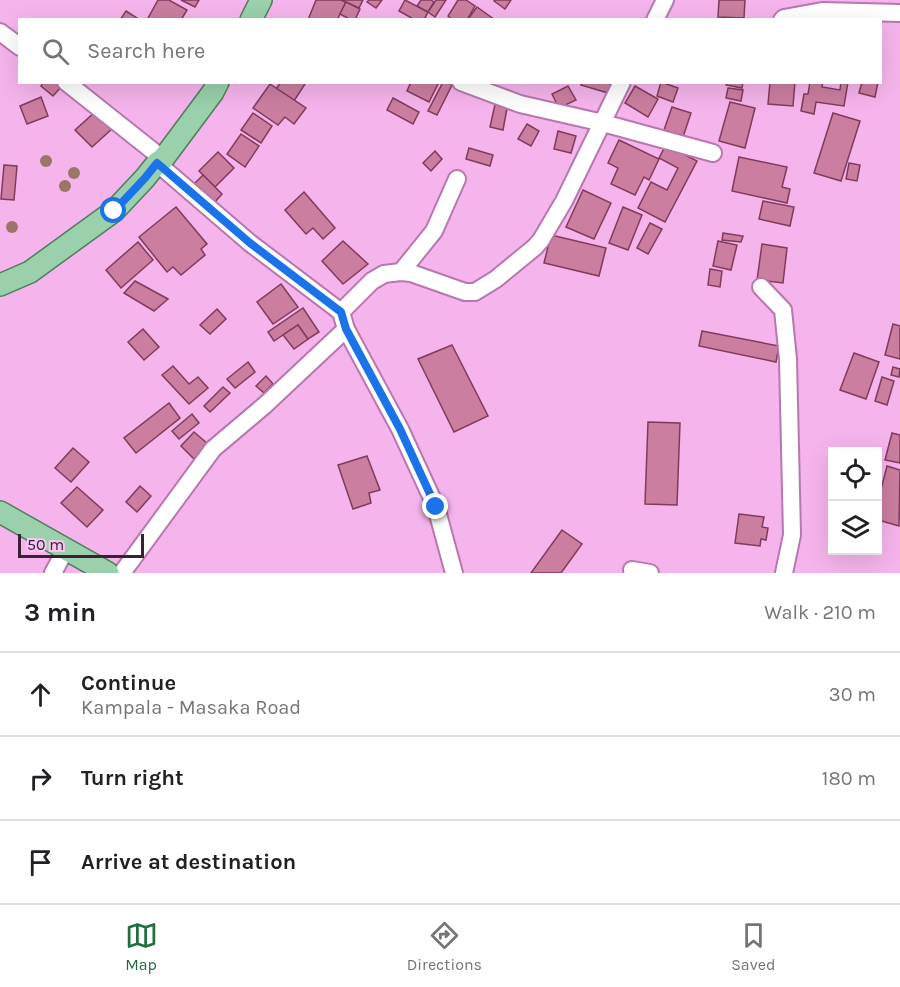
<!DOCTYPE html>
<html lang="en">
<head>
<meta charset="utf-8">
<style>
  :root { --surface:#fff; --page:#f2f2f2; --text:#202124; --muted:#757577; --line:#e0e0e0; --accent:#226f3e }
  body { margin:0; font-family:Karla,sans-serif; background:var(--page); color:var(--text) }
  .controls { position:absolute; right:18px; bottom:18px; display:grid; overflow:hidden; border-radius:0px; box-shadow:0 6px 24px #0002 }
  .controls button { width:54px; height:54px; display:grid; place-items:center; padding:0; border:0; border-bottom:2px solid var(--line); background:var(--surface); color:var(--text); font:30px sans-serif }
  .scale { position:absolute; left:18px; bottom:15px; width:126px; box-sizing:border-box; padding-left:6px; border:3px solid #392036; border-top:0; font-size:16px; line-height:21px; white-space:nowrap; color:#392036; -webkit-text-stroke:4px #fbc6f3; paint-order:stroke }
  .stop { position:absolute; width:18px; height:18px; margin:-14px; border:4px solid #1a73e8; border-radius:50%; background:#fff }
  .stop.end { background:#1a73e8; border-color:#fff; box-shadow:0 2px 6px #0008 }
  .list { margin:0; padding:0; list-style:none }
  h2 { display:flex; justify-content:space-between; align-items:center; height:78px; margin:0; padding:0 24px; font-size:26px }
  h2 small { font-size:20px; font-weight:400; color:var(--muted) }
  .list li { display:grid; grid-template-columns:39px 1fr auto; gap:18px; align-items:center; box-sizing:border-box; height:84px; padding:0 24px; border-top:2px solid var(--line) }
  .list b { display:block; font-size:22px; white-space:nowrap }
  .list p { margin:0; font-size:20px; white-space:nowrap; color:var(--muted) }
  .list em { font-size:20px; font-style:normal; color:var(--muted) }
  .icon { flex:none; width:33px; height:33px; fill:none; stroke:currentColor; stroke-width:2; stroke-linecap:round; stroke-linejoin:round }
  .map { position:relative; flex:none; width:900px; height:573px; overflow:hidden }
  .search { position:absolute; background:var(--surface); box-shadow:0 6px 24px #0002; left:18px; right:18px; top:18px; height:66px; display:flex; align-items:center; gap:15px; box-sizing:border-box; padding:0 21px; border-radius:0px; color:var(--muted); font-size:22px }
  .sheet { height:330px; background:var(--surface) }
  nav { display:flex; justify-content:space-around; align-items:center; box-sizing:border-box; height:84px; border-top:2px solid var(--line); background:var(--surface); font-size:16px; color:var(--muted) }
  nav a { display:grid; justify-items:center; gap:3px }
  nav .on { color:var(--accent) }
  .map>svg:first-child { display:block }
</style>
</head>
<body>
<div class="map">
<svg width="900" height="573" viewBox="0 0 900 573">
  <rect width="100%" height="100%" fill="#f5b4eb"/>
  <g fill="#cb7ea0" stroke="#803b5c" stroke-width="1.5">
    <polygon points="158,0 169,0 187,10 181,20 147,20"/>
    <polygon points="181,0 199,0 195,7"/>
    <polygon points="316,0 341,0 346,2 337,20 308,20"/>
    <polygon points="341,0 363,0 359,8"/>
    <polygon points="369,0 382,0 376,8 367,2"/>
    <polygon points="405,0 428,12 424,20 415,20 399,11"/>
    <polygon points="421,0 431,0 434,2 428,12 417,6"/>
    <polygon points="436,0 446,0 435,17 428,12"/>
    <polygon points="458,0 466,0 475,6 467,20 453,20 448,16"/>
    <polygon points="495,0 511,0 505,9 494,1"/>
    <polygon points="719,0 745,0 744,18 718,17"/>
    <polygon points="346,2 360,9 355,20 351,20 340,14"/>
    <polygon points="477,7 495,20 468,19"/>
    <polygon points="126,11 137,18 136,20 120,20"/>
    <polygon points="43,82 55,82 61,87 53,96 41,86"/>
    <polygon points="281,82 302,82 305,84 294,101 276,89"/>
    <polygon points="411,82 439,82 429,102 407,91"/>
    <polygon points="443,82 448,82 452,85 437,115 428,111"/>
    <polygon points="582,82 611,82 608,93 581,85"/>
    <polygon points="661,82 678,88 673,102 657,96"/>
    <polygon points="726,82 743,82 742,88 726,85"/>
    <polygon points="770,82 795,82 793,106 768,104"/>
    <polygon points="810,82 823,82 822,87 840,90 841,82 848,82 844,106 816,102 814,114 801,111 804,94 808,94"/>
    <polygon points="862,82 878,82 875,97 859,93"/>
    <polygon points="270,84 306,108 294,124 285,117 278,125 253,108"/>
    <polygon points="568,86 576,100 559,108 552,94"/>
    <polygon points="635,86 658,99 648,117 625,103"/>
    <polygon points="728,88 743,90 741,101 726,98"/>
    <polygon points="41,97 48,116 27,124 20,106"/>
    <polygon points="393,98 419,112 413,124 387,110"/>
    <polygon points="496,100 508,103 503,130 490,127"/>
    <polygon points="730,102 755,108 745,148 719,141"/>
    <polygon points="672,107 691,113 683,137 664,130"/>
    <polygon points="95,112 114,127 92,147 75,130"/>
    <polygon points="253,113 272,126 261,143 241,130"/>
    <polygon points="833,113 860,121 841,181 814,173"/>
    <polygon points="527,124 539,131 531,146 518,139"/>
    <polygon points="558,131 576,136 571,153 554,149"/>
    <polygon points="241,134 259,146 245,167 227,154"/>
    <polygon points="619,140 659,159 649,180 644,177 635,195 611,184 618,168 608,163"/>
    <polygon points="666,145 697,161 665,222 638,208 651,182 667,190 678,168 659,158"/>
    <polygon points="469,148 493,155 490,166 466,159"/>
    <polygon points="435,151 442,159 431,171 423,163"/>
    <polygon points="218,152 234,168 215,187 199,171"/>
    <polygon points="739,157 787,167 782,187 790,189 787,203 732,191"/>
    <polygon points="849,163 860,165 857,181 846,179"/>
    <polygon points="4,165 17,166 14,200 1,199"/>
    <polygon points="203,175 222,194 214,203 190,188"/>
    <polygon points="583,190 611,203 594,239 566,227"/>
    <polygon points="304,192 335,228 323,239 313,228 306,234 285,210"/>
    <polygon points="763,201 794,207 790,226 759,219"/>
    <polygon points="176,207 207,244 201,249 205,255 181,275 173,267 167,272 139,237"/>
    <polygon points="623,207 642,215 628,250 609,243"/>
    <polygon points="650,223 662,229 648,254 637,248"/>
    <polygon points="723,233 743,236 741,242 722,240"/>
    <polygon points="551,235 606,248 599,276 544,263"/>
    <polygon points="343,241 368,264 343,284 322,261"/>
    <polygon points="718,241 737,245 731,270 713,266"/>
    <polygon points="138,242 153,260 121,288 106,270"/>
    <polygon points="762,244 787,248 783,283 757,280"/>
    <polygon points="710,269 722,271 720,287 708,285"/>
    <polygon points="135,281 168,299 154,311 124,293"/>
    <polygon points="281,284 298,307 273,324 257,302"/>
    <polygon points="303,308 319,332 308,339 298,325 274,341 268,332"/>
    <polygon points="217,309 226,319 210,334 200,325"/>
    <polygon points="893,324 900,326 900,359 885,355"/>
    <polygon points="298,325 308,339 294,349 283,335"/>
    <polygon points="143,329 159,347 144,360 128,342"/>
    <polygon points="702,331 779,346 776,362 699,346"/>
    <polygon points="452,345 488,416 454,432 418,359"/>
    <polygon points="854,353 879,362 866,399 840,390"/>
    <polygon points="248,362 255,372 235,388 227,379"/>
    <polygon points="173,366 189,384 198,377 208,388 189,404 162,375"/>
    <polygon points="893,367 900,369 899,377 891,375"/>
    <polygon points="266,376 273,384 264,393 256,386"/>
    <polygon points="882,377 894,381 887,405 875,401"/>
    <polygon points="223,387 230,393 210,412 204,406"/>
    <polygon points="169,403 180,418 136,453 124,438"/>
    <polygon points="192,414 199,423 179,439 172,431"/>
    <polygon points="648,422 680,423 677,505 645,504"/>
    <polygon points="194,432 208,444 194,459 181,446"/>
    <polygon points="892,433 900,435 900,463 885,460"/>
    <polygon points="73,448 89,462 71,482 55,468"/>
    <polygon points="367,456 380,490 369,493 371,503 353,509 338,465"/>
    <polygon points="887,466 900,470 899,526 878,520 878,501"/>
    <polygon points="140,486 151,496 137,512 126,502"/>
    <polygon points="77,487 103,510 87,527 61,503"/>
    <polygon points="739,514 764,517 762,527 768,528 766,540 761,539 760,546 735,543"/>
    <polygon points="562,530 582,544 561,573 531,573"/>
  </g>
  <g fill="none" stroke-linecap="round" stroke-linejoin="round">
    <g stroke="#b679ad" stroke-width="20">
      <g id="minor">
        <polyline points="655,20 665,0"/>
        <polyline points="782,20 784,18 822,11 900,13"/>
        <polyline points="0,32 20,47"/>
        <polyline points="66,82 163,159"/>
        <polyline points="461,82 520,104 603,123 713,153"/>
        <polyline points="157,163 250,243 341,312 346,329 400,429 436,507 454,573"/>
        <polyline points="401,272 434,231 457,179"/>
        <polyline points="761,287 783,310 788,359 792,535 784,573"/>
        <polyline points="341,312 372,281 384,274 401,272 411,273 465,292 475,292 496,279 535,247 541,240 564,201 622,82"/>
        <polyline points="632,570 650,573"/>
        <polyline points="53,573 66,549"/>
        <polyline points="122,573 213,449 265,405 346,329"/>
      </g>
    </g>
    <g stroke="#4c7e5e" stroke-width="24">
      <g id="major">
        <polyline points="251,20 261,0"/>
        <polyline points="0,285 30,272 114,211 145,178 157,163 163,159 213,92 218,82"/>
        <polyline points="0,512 108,573"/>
      </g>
    </g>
    <use href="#minor" stroke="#fff" stroke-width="16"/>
    <use href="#major" stroke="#9ad0ab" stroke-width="21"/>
  </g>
  <g fill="#9c756a">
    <circle cx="46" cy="161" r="6"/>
    <circle cx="74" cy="173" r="6"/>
    <circle cx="65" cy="186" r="6"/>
    <circle cx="12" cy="227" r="6"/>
  </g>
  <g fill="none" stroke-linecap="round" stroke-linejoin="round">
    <polyline stroke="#1a73e8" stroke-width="8" points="114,211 145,178 157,163 250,243 341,312 346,329 400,429 436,507"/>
  </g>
</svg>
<div class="controls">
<button><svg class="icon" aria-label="locate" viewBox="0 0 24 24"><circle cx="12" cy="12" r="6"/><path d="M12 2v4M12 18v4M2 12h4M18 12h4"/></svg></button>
<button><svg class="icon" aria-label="layers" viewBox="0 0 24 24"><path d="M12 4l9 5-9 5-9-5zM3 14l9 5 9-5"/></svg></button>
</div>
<div class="scale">50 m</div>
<div class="stop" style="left:114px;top:211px"></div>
<div class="stop end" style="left:436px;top:507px"></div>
<div class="search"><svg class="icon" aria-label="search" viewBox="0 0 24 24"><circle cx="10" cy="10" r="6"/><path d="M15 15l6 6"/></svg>Search here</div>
</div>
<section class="sheet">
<h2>3 min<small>Walk · 210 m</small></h2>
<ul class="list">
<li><svg class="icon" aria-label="ahead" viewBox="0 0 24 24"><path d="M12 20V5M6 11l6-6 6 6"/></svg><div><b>Continue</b><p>Kampala - Masaka Road</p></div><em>30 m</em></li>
<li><svg class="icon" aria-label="right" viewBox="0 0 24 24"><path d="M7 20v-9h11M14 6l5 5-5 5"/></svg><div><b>Turn right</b></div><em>180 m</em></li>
<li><svg class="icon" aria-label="arrive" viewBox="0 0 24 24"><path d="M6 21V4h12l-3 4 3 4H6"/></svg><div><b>Arrive at destination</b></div></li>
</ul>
</section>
<nav>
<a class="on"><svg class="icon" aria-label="map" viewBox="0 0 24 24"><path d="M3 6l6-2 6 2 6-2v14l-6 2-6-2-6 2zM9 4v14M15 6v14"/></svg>Map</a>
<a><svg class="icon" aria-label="directions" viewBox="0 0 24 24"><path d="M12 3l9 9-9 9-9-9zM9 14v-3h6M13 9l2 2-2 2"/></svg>Directions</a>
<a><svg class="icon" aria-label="saved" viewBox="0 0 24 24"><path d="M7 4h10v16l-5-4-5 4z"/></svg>Saved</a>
</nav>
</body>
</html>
